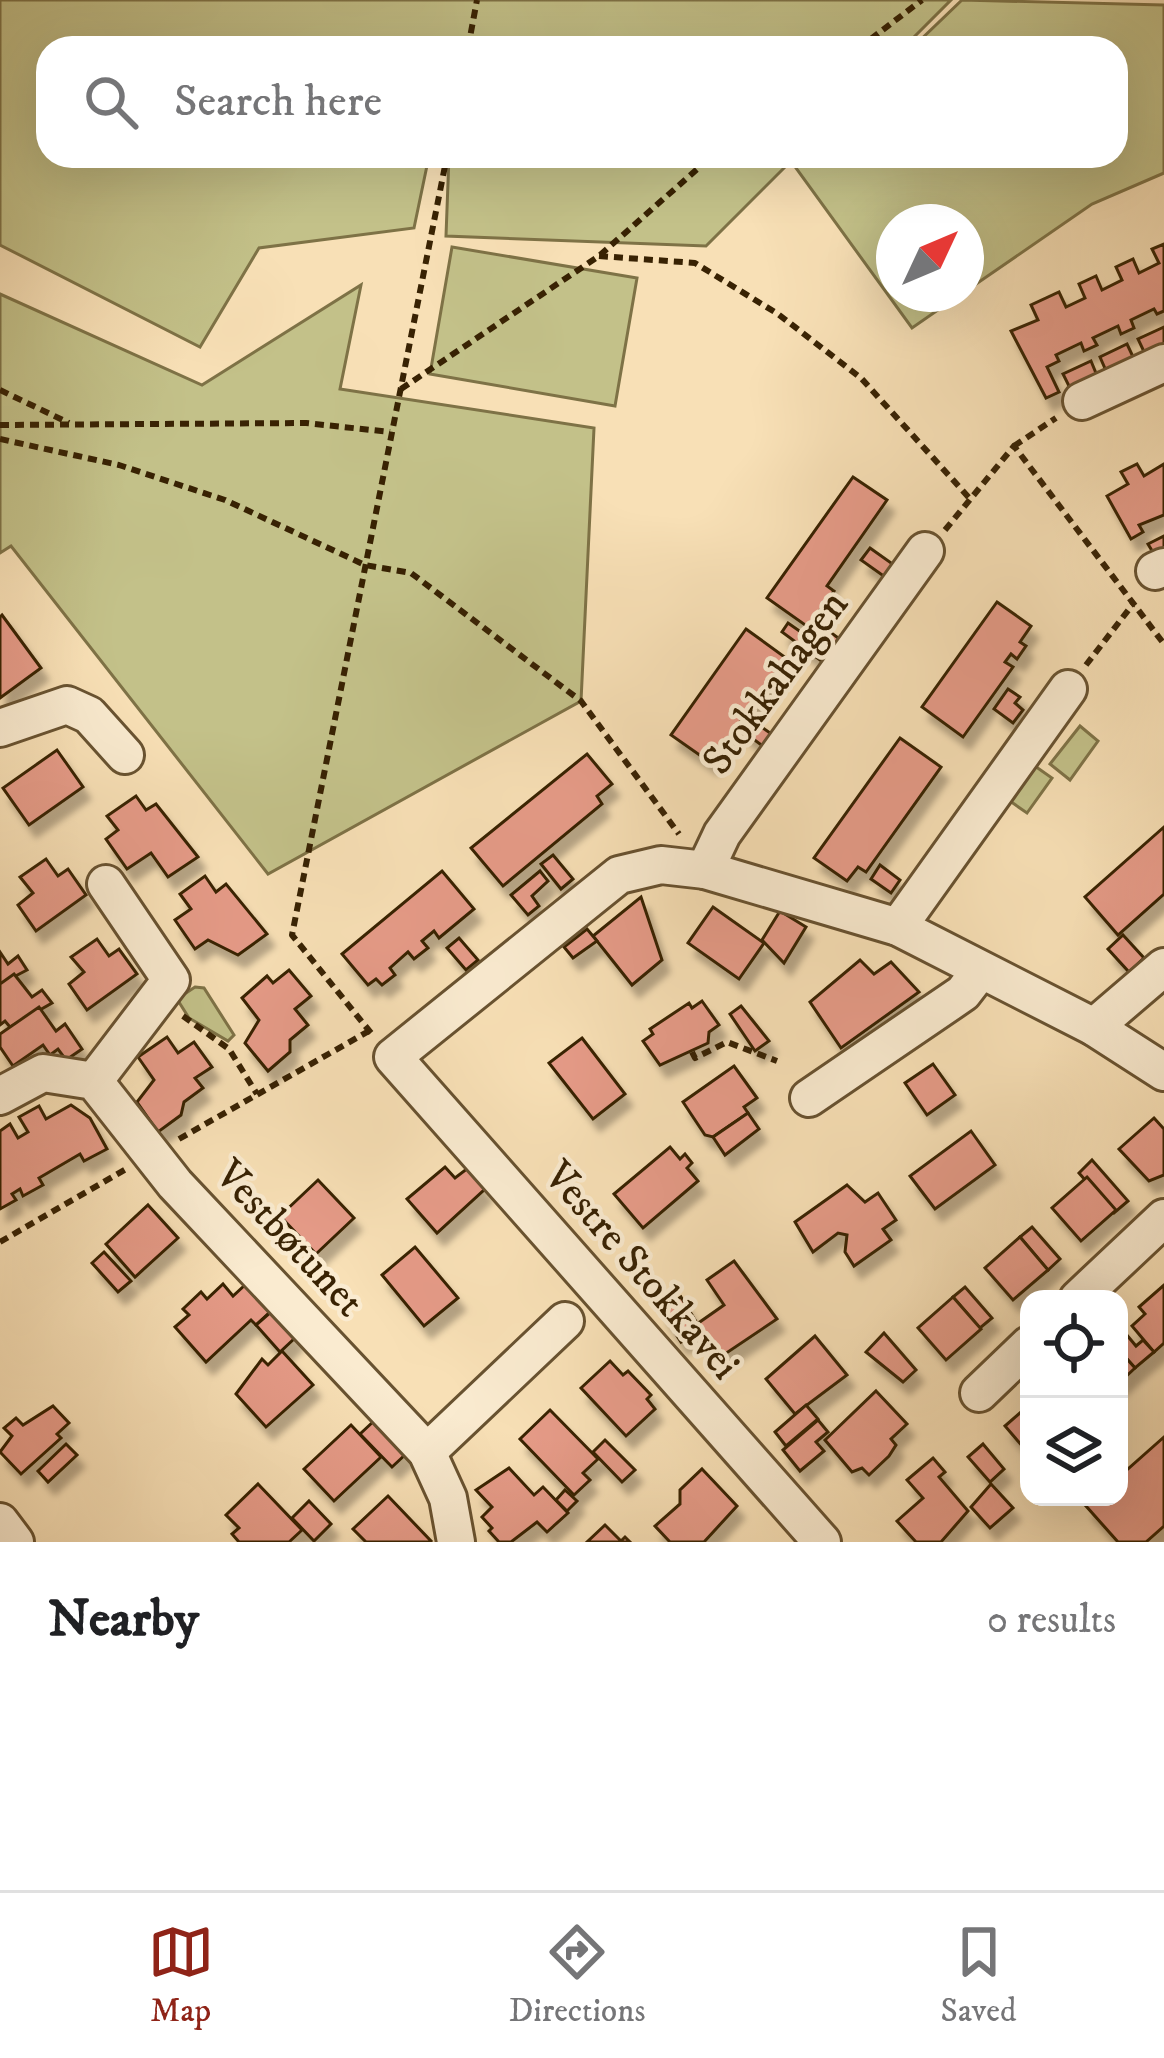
<!DOCTYPE html>
<html lang="en">
<head>
<meta charset="utf-8">
<style>
  :root { --surface:#fff; --page:#f6f6f6; --text:#202124; --muted:#757577; --line:#e0e0e0; --accent:#8f2418 }
  body { margin:0; font-family:"IM FELL DW Pica",serif; background:var(--page); color:var(--text) }
  .controls { position:absolute; right:36px; bottom:36px; display:grid; overflow:hidden; border-radius:24px; box-shadow:0 12px 48px #0002 }
  .controls button { width:108px; height:108px; display:grid; place-items:center; padding:0; border:0; border-bottom:3px solid var(--line); background:var(--surface); color:var(--text); font:60px sans-serif }
  .compass { position:absolute; left:876px; top:204px; width:108px; height:108px; border-radius:50%; background:var(--surface); box-shadow:0 12px 48px #0002; rotate:46deg }
  .list { margin:0; padding:0; list-style:none }
  h2 { display:flex; justify-content:space-between; align-items:center; height:156px; margin:0; padding:0 48px; font-size:51px }
  h2 small { font-size:39px; font-weight:400; color:var(--muted) }
  .icon { flex:none; width:66px; height:66px; fill:none; stroke:currentColor; stroke-width:2; stroke-linecap:round; stroke-linejoin:round }
  .map { position:relative; flex:none; width:1164px; height:1542px; overflow:hidden }
  .search { position:absolute; background:var(--surface); box-shadow:0 12px 48px #0002; left:36px; right:36px; top:36px; height:132px; display:flex; align-items:center; gap:30px; box-sizing:border-box; padding:0 42px; border-radius:36px; color:var(--muted); font-size:45px }
  .sheet { height:348px; background:var(--surface) }
  nav { display:flex; justify-content:space-around; align-items:center; box-sizing:border-box; height:168px; border-top:3px solid var(--line); background:var(--surface); font-size:33px; color:var(--muted) }
  nav a { display:grid; justify-items:center; gap:6px }
  nav .on { color:var(--accent) }
  .map>svg:first-child { display:block }
</style>
</head>
<body>
<div class="map">
<svg width="1164" height="1542" viewBox="0 0 1164 1542">
  <defs>
    <filter id="shadow"><feDropShadow dx="7" dy="12" stdDeviation="3" flood-color="#0004"/></filter>
  </defs>
  <rect width="100%" height="100%" fill="#f8e0b6"/>
  <filter id="stains"><feTurbulence type="fractalNoise" baseFrequency=".00167" numOctaves="4"/><feColorMatrix values="0 0 0 0 .2 0 0 0 0 .09 0 0 0 0 .02 0 0 0 .5 -.17"/></filter>
  <radialGradient id="worn" r=".72"><stop offset=".6" stop-color="#630" stop-opacity="0"/><stop offset="1" stop-color="#630" stop-opacity=".3"/></radialGradient>
  <g fill="#c3c189" stroke="#7e7246" stroke-width="3">
    <polygon points="0,0 951,0 903,48 48,48 48,156 429,156 414,228 259,248 200,347 0,245"/>
    <polygon points="962,0 1164,5 1164,173 1092,204 966,291 966,222 894,222 894,294 961,294 912,328 791,161 706,246 446,236 449,156 1116,156 1116,48 912,48"/>
    <polygon points="452,247 637,278 615,406 430,374"/>
    <polygon points="361,285 340,389 594,428 581,701 268,874 11,546 0,553 0,294 202,385"/>
    <polygon points="1080,726 1098,741 1070,780 1050,764"/>
    <polygon points="1032,764 1052,778 1027,813 1007,799"/>
    <polygon points="195,987 204,988 234,1035 228,1041 189,1018 177,999"/>
  </g>
  <g fill="#e69b88" stroke="#382203" stroke-width="3" filter="url(#shadow)">
    <polygon points="1164,244 1164,311 1157,314 1154,309 1131,320 1134,328 1121,334 1118,326 1093,338 1097,345 1084,351 1081,343 1056,355 1059,361 1047,367 1059,392 1046,398 1011,331 1038,320 1031,305 1059,292 1066,307 1085,298 1079,284 1096,276 1102,290 1122,280 1116,267 1133,259 1139,273 1159,263 1152,249"/>
    <polygon points="1164,327 1164,347 1146,356 1138,339"/>
    <polygon points="1127,344 1135,361 1107,373 1100,357"/>
    <polygon points="1091,361 1098,378 1071,390 1063,374"/>
    <polygon points="1137,464 1144,476 1164,464 1164,515 1139,525 1143,532 1131,539 1107,496 1128,484 1121,472"/>
    <polygon points="853,477 887,500 827,586 834,591 808,627 767,598"/>
    <polygon points="1164,536 1164,556 1157,559 1148,544"/>
    <polygon points="870,548 894,565 885,577 861,560"/>
    <polygon points="997,602 1031,626 1020,642 1026,646 1017,659 1011,654 1005,662 1013,667 963,737 922,707"/>
    <polygon points="2,615 41,668 0,698 0,617"/>
    <polygon points="788,623 808,637 818,623 841,640 824,663 782,632"/>
    <polygon points="746,629 786,658 711,763 671,735"/>
    <polygon points="1008,689 1020,697 1015,703 1023,710 1013,723 994,709"/>
    <polygon points="750,719 773,735 764,747 741,730"/>
    <polygon points="900,738 941,767 866,872 858,867 847,881 814,858"/>
    <polygon points="57,750 83,787 29,825 3,788"/>
    <polygon points="587,754 612,784 597,796 602,804 503,886 471,848"/>
    <polygon points="136,796 146,810 156,804 198,857 168,877 151,853 127,869 106,839 118,830 107,816"/>
    <polygon points="1164,827 1164,894 1118,935 1085,897"/>
    <polygon points="553,855 573,879 561,889 541,864"/>
    <polygon points="46,859 58,876 68,869 86,895 36,931 18,905 33,893 20,877"/>
    <polygon points="880,865 900,880 891,893 871,879"/>
    <polygon points="442,871 474,909 439,938 434,931 422,941 428,948 414,959 408,952 390,968 395,975 382,985 376,979 368,985 342,954"/>
    <polygon points="540,871 548,881 532,896 539,906 528,915 511,895"/>
    <polygon points="205,876 216,892 226,884 267,934 238,955 208,940 195,949 175,920 191,909 180,894"/>
    <polygon points="641,897 662,960 632,985 593,936"/>
    <polygon points="713,907 764,943 739,979 688,943"/>
    <polygon points="780,911 806,927 784,963 762,940"/>
    <polygon points="587,929 597,941 573,958 564,947"/>
    <polygon points="1123,935 1144,958 1129,972 1108,949"/>
    <polygon points="459,938 478,960 466,970 447,948"/>
    <polygon points="97,939 109,956 119,949 137,974 87,1010 69,984 84,972 71,957"/>
    <polygon points="0,952 8,964 18,956 27,970 0,984"/>
    <polygon points="860,960 874,974 891,962 919,992 841,1048 810,1002"/>
    <polygon points="289,970 311,996 295,1009 308,1025 290,1040 290,1052 268,1071 245,1043 259,1020 242,998 267,976 273,983"/>
    <polygon points="14,974 32,997 42,990 52,1003 10,1027 5,1021 0,1025 0,984"/>
    <polygon points="702,1001 719,1025 709,1032 708,1043 660,1065 643,1041 653,1034 650,1029 689,1003 692,1008"/>
    <polygon points="741,1006 769,1041 755,1051 730,1014"/>
    <polygon points="39,1007 56,1031 65,1024 82,1049 66,1060 58,1049 50,1055 43,1045 13,1066 0,1047 0,1034"/>
    <polygon points="167,1037 178,1053 194,1042 212,1067 195,1078 203,1088 184,1102 181,1115 158,1132 137,1102 154,1080 138,1057"/>
    <polygon points="582,1038 625,1094 593,1119 549,1063"/>
    <polygon points="933,1064 955,1095 927,1115 905,1083"/>
    <polygon points="734,1066 757,1098 744,1107 748,1113 713,1137 705,1135 683,1102"/>
    <polygon points="71,1105 90,1118 107,1149 84,1161 80,1154 39,1178 43,1185 23,1196 20,1189 12,1194 16,1200 0,1209 0,1131 10,1124 18,1138 28,1132 19,1117 39,1106 46,1119"/>
    <polygon points="748,1113 759,1129 725,1155 713,1137"/>
    <polygon points="1154,1118 1164,1129 1164,1175 1149,1181 1119,1149"/>
    <polygon points="971,1131 995,1165 935,1209 910,1176"/>
    <polygon points="670,1147 680,1159 685,1154 692,1163 687,1168 698,1181 643,1228 614,1194"/>
    <polygon points="1092,1160 1128,1201 1114,1213 1079,1173"/>
    <polygon points="445,1167 455,1178 468,1168 485,1189 437,1233 407,1199"/>
    <polygon points="1087,1177 1116,1210 1081,1241 1052,1208"/>
    <polygon points="318,1180 354,1218 316,1254 280,1216"/>
    <polygon points="847,1185 865,1202 878,1193 896,1220 883,1229 891,1240 854,1266 845,1252 847,1235 838,1233 813,1252 795,1222"/>
    <polygon points="148,1205 178,1238 135,1277 106,1244"/>
    <polygon points="1032,1227 1060,1259 1048,1270 1020,1237"/>
    <polygon points="1020,1237 1048,1270 1013,1300 985,1268"/>
    <polygon points="415,1247 458,1298 424,1326 382,1275"/>
    <polygon points="104,1252 131,1281 118,1292 92,1263"/>
    <polygon points="734,1261 777,1319 719,1358 697,1324 724,1305 707,1280"/>
    <polygon points="223,1284 233,1296 246,1284 271,1311 256,1325 251,1320 206,1362 175,1327 189,1315 183,1309 201,1292 207,1299"/>
    <polygon points="1164,1285 1164,1343 1154,1352 1132,1326 1145,1314 1139,1307"/>
    <polygon points="965,1287 992,1318 980,1328 953,1297"/>
    <polygon points="681,1297 700,1328 681,1342 661,1311"/>
    <polygon points="953,1297 981,1329 946,1360 918,1328"/>
    <polygon points="272,1311 296,1337 280,1352 256,1325"/>
    <polygon points="1121,1328 1136,1346 1143,1340 1154,1352 1135,1368 1119,1350"/>
    <polygon points="884,1333 916,1370 903,1382 866,1352"/>
    <polygon points="815,1336 847,1375 795,1414 766,1379"/>
    <polygon points="1119,1350 1135,1368 1119,1383"/>
    <polygon points="282,1351 313,1385 266,1427 236,1394 262,1359 268,1365"/>
    <polygon points="610,1361 623,1375 628,1371 651,1395 647,1399 655,1409 626,1436 581,1388"/>
    <polygon points="876,1391 907,1424 891,1439 896,1445 889,1456 869,1475 862,1468 852,1472 825,1440"/>
    <polygon points="806,1405 818,1419 786,1446 775,1432"/>
    <polygon points="1029,1405 1029,1454 1005,1426"/>
    <polygon points="53,1406 69,1423 57,1434 61,1438 21,1474 0,1452 12,1436 4,1428 16,1418 23,1425"/>
    <polygon points="550,1410 598,1459 583,1473 590,1480 574,1495 520,1439"/>
    <polygon points="375,1420 407,1453 392,1467 360,1434"/>
    <polygon points="818,1420 828,1432 816,1442 824,1451 800,1471 783,1450"/>
    <polygon points="351,1425 381,1457 334,1501 304,1469"/>
    <polygon points="1164,1437 1164,1526 1146,1542 1118,1542 1086,1506 1096,1497 1119,1497 1119,1477"/>
    <polygon points="605,1440 635,1470 622,1482 593,1452"/>
    <polygon points="66,1444 77,1455 48,1482 38,1471"/>
    <polygon points="983,1444 1004,1469 990,1482 968,1457"/>
    <polygon points="933,1458 945,1472 939,1477 968,1511 941,1542 916,1542 897,1521 923,1498 907,1480"/>
    <polygon points="509,1468 534,1495 543,1487 568,1513 547,1532 537,1522 511,1542 499,1542 489,1531 492,1528 482,1517 492,1507 476,1490"/>
    <polygon points="702,1469 737,1506 704,1542 670,1542 655,1526 680,1504 680,1490"/>
    <polygon points="258,1484 302,1530 289,1542 239,1542 232,1534 239,1528 226,1515"/>
    <polygon points="991,1484 1013,1508 990,1528 971,1507"/>
    <polygon points="565,1490 577,1501 567,1511 556,1500"/>
    <polygon points="388,1496 431,1541 430,1542 366,1542 353,1529"/>
    <polygon points="309,1501 331,1524 314,1541 292,1518"/>
    <polygon points="605,1525 621,1541 625,1537 630,1542 587,1542"/>
  </g>
  <g fill="none" stroke-linecap="round" stroke-linejoin="round">
    <g stroke="#685230" stroke-width="42">
      <g id="minor">
        <polyline points="1082,401 1164,363"/>
        <polyline points="1155,571 1164,567"/>
        <polyline points="0,728 67,705 89,715 125,755"/>
        <polyline points="705,870 722,834 925,551"/>
        <polyline points="898,927 1068,689"/>
        <polyline points="1094,1027 1164,967"/>
        <polyline points="94,1081 171,980 106,884"/>
        <polyline points="0,1096 43,1073 94,1081 175,1184 427,1452 448,1498 456,1542"/>
        <polyline points="809,1098 963,993 980,971"/>
        <polyline points="1078,1299 1164,1218"/>
        <polyline points="979,1393 1029,1345"/>
        <polyline points="427,1452 565,1321"/>
        <polyline points="0,1522 15,1542"/>
        <polyline points="822,1542 393,1057 619,875 661,865 705,870 898,927 1094,1027 1164,1072"/>
      </g>
    </g>
    <g stroke="#382203" stroke-width="6" stroke-dasharray="9 6" stroke-linecap="butt">
      <polyline points="468,48 477,0"/>
      <polyline points="859,48 922,0"/>
      <polyline points="599,256 695,263 778,314 861,378 972,501"/>
      <polyline points="401,389 599,256 712,156"/>
      <polyline points="0,390 69,423"/>
      <polyline points="0,425 306,423 390,432"/>
      <polyline points="0,439 119,465 225,500 365,565 411,573 581,701 679,834"/>
      <polyline points="1014,446 1056,418"/>
      <polyline points="945,530 1014,446 1164,644"/>
      <polyline points="1086,665 1133,604"/>
      <polyline points="183,1016 229,1049 257,1094"/>
      <polyline points="371,1033 292,935 447,156"/>
      <polyline points="692,1052 695,1058 727,1042 777,1061"/>
      <polyline points="179,1139 369,1031"/>
      <polyline points="0,1242 126,1169"/>
    </g>
    <use href="#minor" stroke="#faebd0" stroke-width="36"/>
  </g>
  <g text-anchor="middle" dominant-baseline="central" stroke-width="9" stroke-linejoin="round" paint-order="stroke">
    <g font-size="42" fill="#382203" stroke="#faebd0">
      <text transform="translate(776 683) rotate(-54)">Stokkahagen</text>
      <text transform="translate(289 1239) rotate(47)">Vestbøtunet</text>
      <text transform="translate(641 1271) rotate(49)">Vestre Stokkavei</text>
    </g>
  </g>
  <rect width="100%" height="100%" filter="url(#stains)"/>
  <rect width="100%" height="100%" fill="url(#worn)"/>
</svg>
<div class="controls">
<button><svg class="icon" aria-label="locate" viewBox="0 0 24 24"><circle cx="12" cy="12" r="6"/><path d="M12 2v4M12 18v4M2 12h4M18 12h4"/></svg></button>
<button><svg class="icon" aria-label="layers" viewBox="0 0 24 24"><path d="M12 4l9 5-9 5-9-5zM3 14l9 5 9-5"/></svg></button>
</div>
<svg class="compass" viewBox="-18 -18 36 36"><path d="M0-13l5 13h-10z" fill="#e53935"/><path d="M0 13l5-13h-10z" fill="#757577"/></svg>
<div class="search"><svg class="icon" aria-label="search" viewBox="0 0 24 24"><circle cx="10" cy="10" r="6"/><path d="M15 15l6 6"/></svg>Search here</div>
</div>
<section class="sheet">
<h2>Nearby<small>0 results</small></h2>
<ul class="list">
</ul>
</section>
<nav>
<a class="on"><svg class="icon" aria-label="map" viewBox="0 0 24 24"><path d="M3 6l6-2 6 2 6-2v14l-6 2-6-2-6 2zM9 4v14M15 6v14"/></svg>Map</a>
<a><svg class="icon" aria-label="directions" viewBox="0 0 24 24"><path d="M12 3l9 9-9 9-9-9zM9 14v-3h6M13 9l2 2-2 2"/></svg>Directions</a>
<a><svg class="icon" aria-label="saved" viewBox="0 0 24 24"><path d="M7 4h10v16l-5-4-5 4z"/></svg>Saved</a>
</nav>
</body>
</html>
